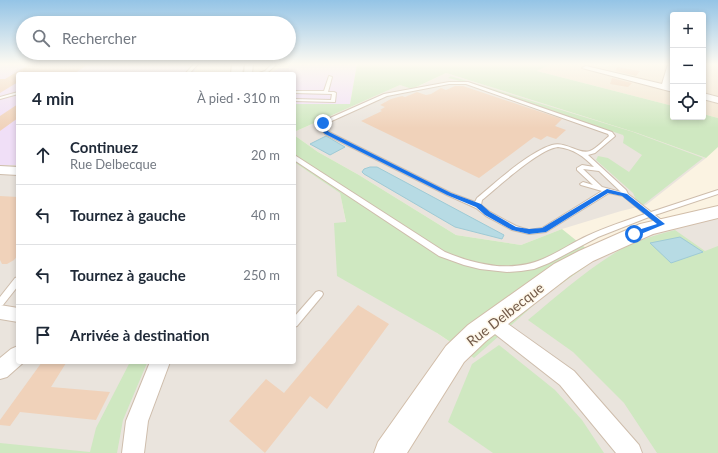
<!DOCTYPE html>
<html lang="fr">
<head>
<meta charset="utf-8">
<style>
  :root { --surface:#fff; --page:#f2f2f3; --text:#1f2937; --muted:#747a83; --line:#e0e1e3 }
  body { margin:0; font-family:Lato,sans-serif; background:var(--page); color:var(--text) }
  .controls { position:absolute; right:12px; top:12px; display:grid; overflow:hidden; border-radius:4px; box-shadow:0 2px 6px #0003 }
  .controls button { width:36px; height:36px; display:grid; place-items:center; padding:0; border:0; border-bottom:1px solid var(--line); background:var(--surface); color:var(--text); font:20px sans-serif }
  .stop { position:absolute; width:12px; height:12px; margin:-9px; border:3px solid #1a73e8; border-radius:50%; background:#fff }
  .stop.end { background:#1a73e8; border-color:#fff; box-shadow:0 1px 4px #0008 }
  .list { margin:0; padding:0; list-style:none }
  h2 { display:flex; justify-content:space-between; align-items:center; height:52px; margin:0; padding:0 16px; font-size:17px }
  h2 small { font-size:13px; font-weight:400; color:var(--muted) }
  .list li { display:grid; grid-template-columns:26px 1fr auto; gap:12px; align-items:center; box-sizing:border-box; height:60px; padding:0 16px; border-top:1px solid var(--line) }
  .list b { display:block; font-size:15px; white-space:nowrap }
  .list p { margin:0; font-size:13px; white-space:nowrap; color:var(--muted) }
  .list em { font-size:13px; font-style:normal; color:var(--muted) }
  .icon { flex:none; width:22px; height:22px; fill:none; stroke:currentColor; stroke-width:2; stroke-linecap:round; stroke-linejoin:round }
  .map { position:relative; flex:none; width:718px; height:453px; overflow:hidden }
  .search { position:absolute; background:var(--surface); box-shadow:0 2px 6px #0003; left:16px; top:16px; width:280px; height:44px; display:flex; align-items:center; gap:10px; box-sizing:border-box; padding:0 14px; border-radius:22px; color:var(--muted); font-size:15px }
  .panel { position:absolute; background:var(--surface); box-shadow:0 2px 6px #0003; left:16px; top:72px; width:280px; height:292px; border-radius:4px }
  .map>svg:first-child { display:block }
</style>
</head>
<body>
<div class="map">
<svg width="718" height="453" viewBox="0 0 718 453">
  <rect width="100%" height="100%" fill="#fbf3e2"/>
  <g fill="#f2e5d1">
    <polygon points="551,64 588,64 605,67 614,64 673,64 673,106 537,71"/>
    <polygon points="703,64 718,64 718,118 703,114"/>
  </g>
  <g fill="#eae4dd">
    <polygon points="446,73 637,133 706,158 646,205 621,211 562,229 521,245 456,235 359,175 318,152 294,135 294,132 400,85 413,89"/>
    <polygon points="294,162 340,192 346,223 335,223 437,333 450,342 543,297 598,258 652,234 718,217 718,453 0,453 0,165 18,165 18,362 294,362"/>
  </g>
  <g fill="#f0dff7">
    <polygon points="0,64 200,64 192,74 18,74 18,165 0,165"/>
    <polygon points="289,64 357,64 350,104 294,104 294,74 269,74 279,68 288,68"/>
  </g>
  <g fill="#cfe8c1">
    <polygon points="357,64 551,64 537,71 673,106 673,117 703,117 703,114 718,118 718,147 706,158 637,133 446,73 412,89 400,85 294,132 294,104 350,104"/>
    <polygon points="444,74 633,132 703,158 643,205 637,202 633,193 596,160 598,156 608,158 629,172 642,155 623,143 624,137 623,135 469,83 448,78 451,76"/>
    <polygon points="294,135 318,152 359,175 456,235 521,245 562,229 598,258 543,297 474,358 437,333 337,276 334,223 346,222 340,193 294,162"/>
    <path d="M675,230L705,251L718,246V453H657L624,403L573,352L528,320C557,296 585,271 618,251C635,241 655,235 675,230Z"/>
    <polygon points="499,345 555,390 582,420 604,453 493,453 448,422 472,364"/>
    <polygon points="130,362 147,363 123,420 117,453 0,453 0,443 90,452 96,428"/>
  </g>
  <g fill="#b7dbe4" stroke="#9ecad5">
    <polygon points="326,136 345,147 330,155 310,144"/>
    <polygon points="370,167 377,167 504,235 502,239 455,227 364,174 362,172 364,169"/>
    <polygon points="680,237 703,252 671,263 650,243"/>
  </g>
  <g fill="#f0d2ba">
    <polygon points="30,64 88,64 74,74 18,74 18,82 0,93 0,79 5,79"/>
    <polygon points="617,67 640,71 636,76 615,71"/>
    <polygon points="612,78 632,83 628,87 610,84"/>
    <polygon points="455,86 463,86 562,119 555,126 566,130 556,139 547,136 541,140 534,137 479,178 361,121 382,111 380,110 385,107 380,105 391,99 402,96 405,97 417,92 426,95 431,94 441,88 446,90"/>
    <polygon points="18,104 18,118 0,131 0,116"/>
    <polygon points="0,196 18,197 18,255 14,260 7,264 2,264 0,260"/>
    <polygon points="358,305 389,324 327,409 310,396 265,453 229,421 266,379 284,393"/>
    <polygon points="42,362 66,363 51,387 110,392 96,420 20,412 10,426 0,425 0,420"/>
  </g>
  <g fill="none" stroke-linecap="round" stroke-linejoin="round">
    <g stroke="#cebdac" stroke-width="2">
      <g id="lane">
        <polygon points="194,64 198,64 189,74 185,74"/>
        <polygon points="240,64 244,64 242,74 238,74"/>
        <polygon points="272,64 277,64 267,73 256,74 265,71"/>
        <polygon points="329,76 332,77 328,92 334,92 336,93 335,102 294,101 294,99 331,100 332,94 294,93 294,91 324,91"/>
        <path d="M449,82H468L612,132L615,136L614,137L595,153L588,155L626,190L628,194L651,212L718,190V194L655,215L664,222L665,224L664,226H660L649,217L598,237L549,263L534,269L521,271L507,272L480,269L464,265L439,256L294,160V155L296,156L445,252C476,265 511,273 543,259C559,252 572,243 587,236C606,227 625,221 645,214L623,196L609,193L546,232L529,234L512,230L486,216L476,208L447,195L325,134L319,126L321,122L384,94ZM449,84H466L608,134L609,136C604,140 597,148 590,151C579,155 566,141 552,145C529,152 496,182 477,198L475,202L451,193L329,132L325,126V124L387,96ZM558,147C574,149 583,156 594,167L582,165L577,168V170L593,185L583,182L580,184L581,185L602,191L542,228L529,230L516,226L490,212L481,205L482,200C498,187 539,149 558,147ZM583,169L599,171L621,192L602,187Z"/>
        <polygon points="18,92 18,94 0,99 0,97"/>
        <polygon points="18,277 18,286 3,305 0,306 0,297 15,278"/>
        <polygon points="319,291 322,292 323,294 322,296 297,326 294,327 294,317 316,292"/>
      </g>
    </g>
    <g stroke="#cebdac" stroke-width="2">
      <g id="street">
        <polygon points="232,64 240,64 239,74 231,74"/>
        <polygon points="245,64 253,64 252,74 244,74"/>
        <polygon points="668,64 673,64 673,74 670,86 673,86 673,92 582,68 586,66 662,84"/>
        <polygon points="703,93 718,97 718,103 703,99"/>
        <polygon points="0,166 18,167 18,175 0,174"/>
        <polygon points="0,305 18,308 18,322 0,319"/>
        <polygon points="492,314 498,317 574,371 639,445 642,453 616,453 560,385 486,327 483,322 486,317"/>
        <polygon points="18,346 18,362 24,362 7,377 0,379 0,358 11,349"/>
        <polygon points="150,362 170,362 148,421 144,453 122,453 126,421"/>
      </g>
    </g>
    <g stroke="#d1bda9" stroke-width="2">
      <polygon id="secondary" points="718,206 718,218 653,234 593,261 570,276 486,341 464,362 407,453 374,453 378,442 446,346 468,325 554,264 579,251 640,224"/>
    </g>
    <use href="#lane" fill="#fff" fill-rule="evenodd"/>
    <use href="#street" fill="#fff" fill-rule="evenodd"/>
    <use href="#secondary" fill="#fff" fill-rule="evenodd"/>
  </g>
  <linearGradient id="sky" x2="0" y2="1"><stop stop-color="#94c4e6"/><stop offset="0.5" stop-color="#fdfaf2"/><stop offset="1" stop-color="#fdfaf2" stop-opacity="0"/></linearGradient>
  <rect width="718" height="128" fill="url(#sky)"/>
  <polygon fill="#1a73e8" points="323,122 325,123 325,128 329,132 451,193 481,204 490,212 516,227 529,229 542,228 607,189 627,194 665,224 636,236 632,236 632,232 657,224 622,196 608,193 546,232 529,234 512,230 485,215 476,207 447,195 325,134 320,129 321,123"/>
  <g text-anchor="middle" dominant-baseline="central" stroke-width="3" stroke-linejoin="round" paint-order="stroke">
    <g font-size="14" fill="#725a49" stroke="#fef7e8">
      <text transform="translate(505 314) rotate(-38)">Rue Delbecque</text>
    </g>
  </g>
</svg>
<div class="controls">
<button>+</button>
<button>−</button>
<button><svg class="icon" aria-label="locate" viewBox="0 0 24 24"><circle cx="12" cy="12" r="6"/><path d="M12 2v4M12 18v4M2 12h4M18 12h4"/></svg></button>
</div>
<div class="stop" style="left:634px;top:234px"></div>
<div class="stop end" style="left:323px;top:123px"></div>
<div class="search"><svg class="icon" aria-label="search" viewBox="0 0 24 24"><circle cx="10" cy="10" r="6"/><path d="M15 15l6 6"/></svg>Rechercher</div>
<section class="panel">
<h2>4 min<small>À pied · 310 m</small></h2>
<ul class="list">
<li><svg class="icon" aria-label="ahead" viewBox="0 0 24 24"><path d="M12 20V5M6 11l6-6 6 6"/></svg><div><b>Continuez</b><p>Rue Delbecque</p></div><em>20 m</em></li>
<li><svg class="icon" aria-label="left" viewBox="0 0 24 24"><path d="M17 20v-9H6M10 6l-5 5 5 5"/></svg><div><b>Tournez à gauche</b></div><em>40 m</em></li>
<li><svg class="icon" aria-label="left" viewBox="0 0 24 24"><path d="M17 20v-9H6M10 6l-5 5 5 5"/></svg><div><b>Tournez à gauche</b></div><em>250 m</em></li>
<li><svg class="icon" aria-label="arrive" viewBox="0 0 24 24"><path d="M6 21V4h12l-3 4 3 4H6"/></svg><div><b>Arrivée à destination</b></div></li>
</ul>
</section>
</div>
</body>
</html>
